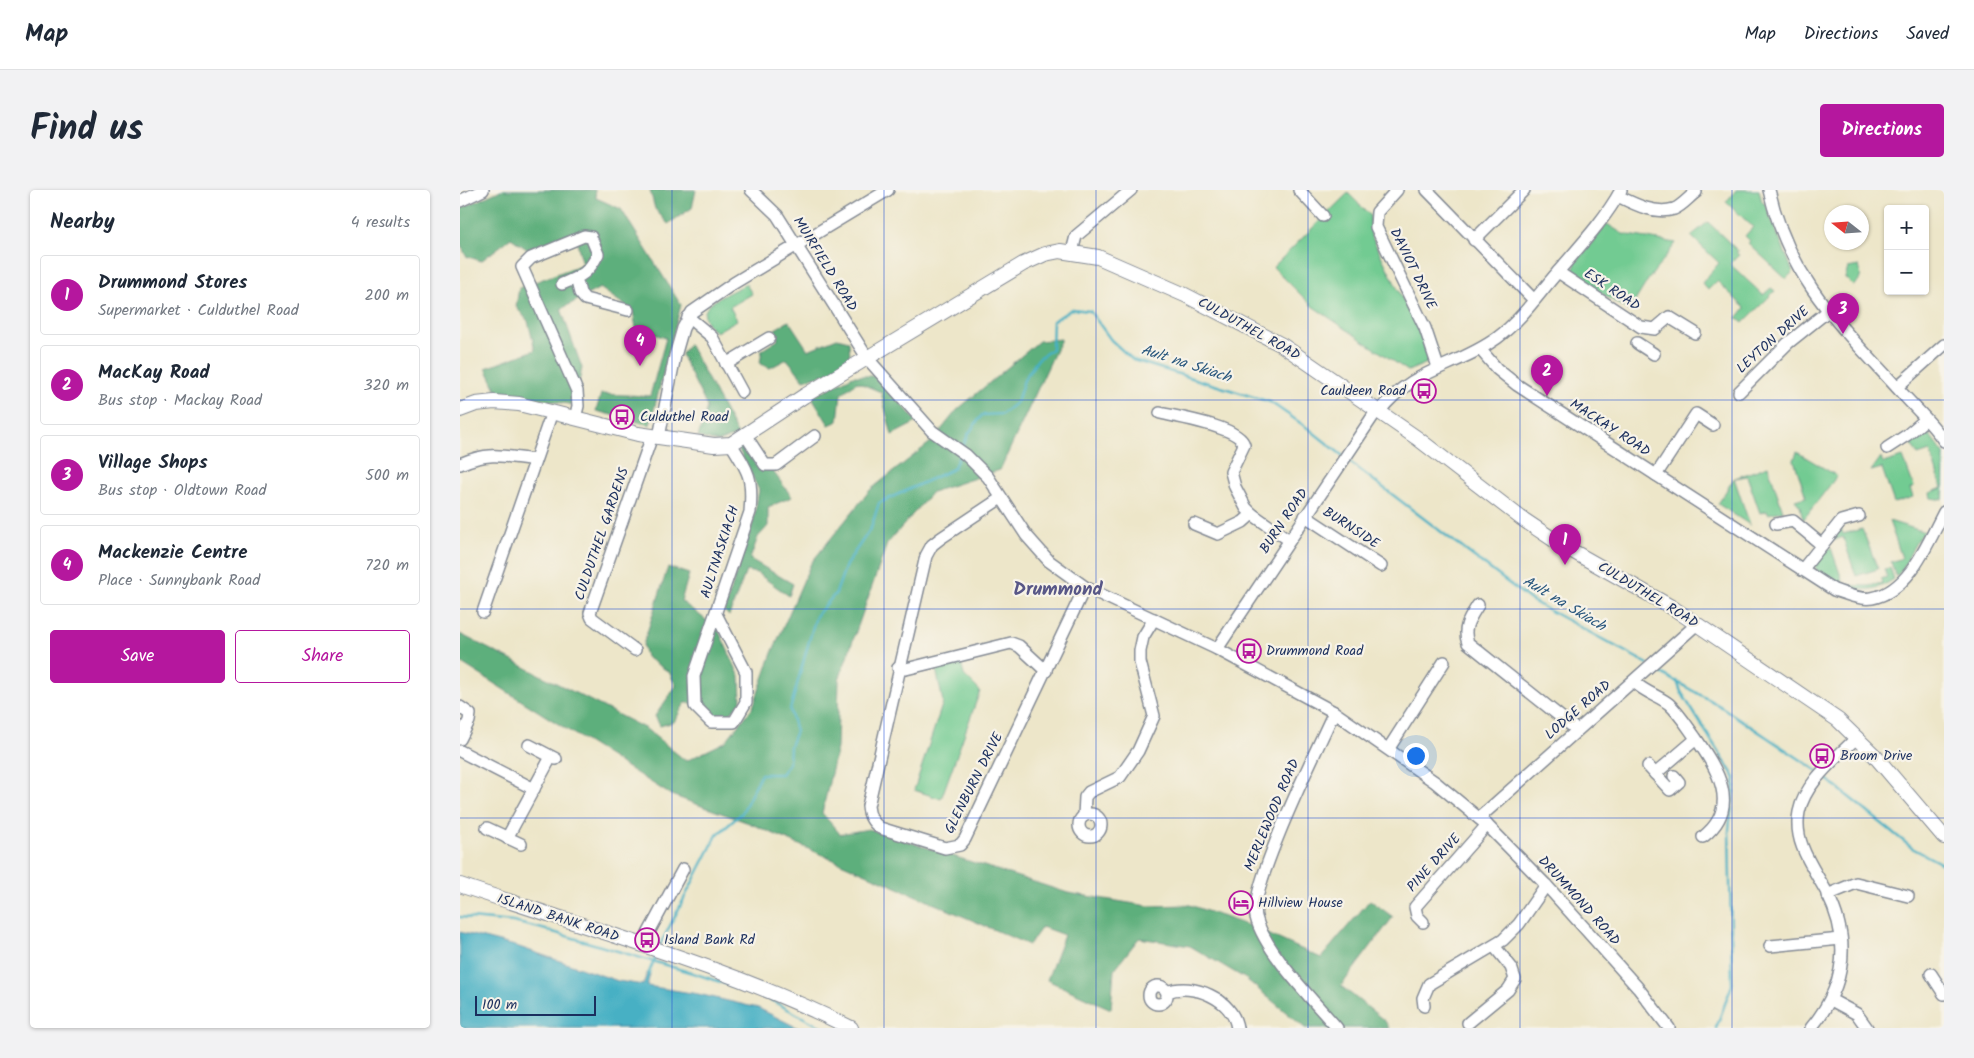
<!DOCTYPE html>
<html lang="en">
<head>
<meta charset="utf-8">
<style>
  :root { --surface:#fff; --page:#f2f2f3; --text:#1f2937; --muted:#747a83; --line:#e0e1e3; --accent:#b5179e }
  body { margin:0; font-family:Kalam,sans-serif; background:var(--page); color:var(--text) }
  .controls { position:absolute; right:15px; top:15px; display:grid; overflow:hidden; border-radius:5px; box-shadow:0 1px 4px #0004 }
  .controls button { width:45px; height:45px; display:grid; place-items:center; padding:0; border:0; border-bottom:1px solid var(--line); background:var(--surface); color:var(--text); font:25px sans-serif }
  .compass { position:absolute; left:1364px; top:15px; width:45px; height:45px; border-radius:50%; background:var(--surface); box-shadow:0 1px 4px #0004; rotate:287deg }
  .scale { position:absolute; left:15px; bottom:12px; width:121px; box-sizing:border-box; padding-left:5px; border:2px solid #1b2f5e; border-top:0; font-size:14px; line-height:18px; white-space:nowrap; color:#1b2f5e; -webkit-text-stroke:4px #f7f3e8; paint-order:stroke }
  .you { position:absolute; left:955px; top:565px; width:18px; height:18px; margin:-12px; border:4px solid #fff; border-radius:50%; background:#1a73e8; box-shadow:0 0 0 8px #1a73e833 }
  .badge { display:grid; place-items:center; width:32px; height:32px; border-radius:50%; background:var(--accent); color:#fff; font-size:16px; font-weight:700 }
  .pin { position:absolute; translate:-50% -41px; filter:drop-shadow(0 1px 2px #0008) }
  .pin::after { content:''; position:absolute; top:26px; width:18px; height:15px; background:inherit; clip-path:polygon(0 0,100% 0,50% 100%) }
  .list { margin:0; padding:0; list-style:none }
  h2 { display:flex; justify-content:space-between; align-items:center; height:65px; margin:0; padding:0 20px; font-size:21px }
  h2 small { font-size:16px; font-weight:400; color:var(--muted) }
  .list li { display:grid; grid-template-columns:32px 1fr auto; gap:15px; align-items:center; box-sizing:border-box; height:80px; margin:0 10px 10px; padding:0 10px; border:1px solid var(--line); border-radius:5px }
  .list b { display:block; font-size:19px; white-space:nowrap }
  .list p { margin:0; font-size:16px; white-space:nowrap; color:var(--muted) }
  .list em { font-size:16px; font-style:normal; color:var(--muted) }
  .actions { display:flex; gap:10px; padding:15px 20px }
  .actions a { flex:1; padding:11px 0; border:1px solid var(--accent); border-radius:5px; text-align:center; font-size:18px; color:var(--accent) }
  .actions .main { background:var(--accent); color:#fff }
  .map { position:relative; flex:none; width:1484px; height:838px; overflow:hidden; border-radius:5px }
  header { display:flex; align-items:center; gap:30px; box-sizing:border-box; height:70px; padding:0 25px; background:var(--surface); border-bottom:1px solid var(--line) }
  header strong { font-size:24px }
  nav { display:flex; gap:28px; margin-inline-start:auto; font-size:18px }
  .intro { display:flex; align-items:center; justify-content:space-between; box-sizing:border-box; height:120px; padding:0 30px }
  h1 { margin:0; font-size:35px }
  .button { padding:12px 22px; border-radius:5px; background:var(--accent); color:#fff; font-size:18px; font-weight:700 }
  main { display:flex; gap:30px; padding:0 30px }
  aside { flex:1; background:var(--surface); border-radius:5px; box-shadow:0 1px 4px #0004 }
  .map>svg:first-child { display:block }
</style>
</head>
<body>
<header>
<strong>Map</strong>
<nav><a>Map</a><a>Directions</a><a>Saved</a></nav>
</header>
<div class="intro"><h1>Find us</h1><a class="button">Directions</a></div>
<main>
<aside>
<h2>Nearby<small>4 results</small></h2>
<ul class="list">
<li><span class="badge">1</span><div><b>Drummond Stores</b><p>Supermarket · Culduthel Road</p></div><em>200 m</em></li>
<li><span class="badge">2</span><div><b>MacKay Road</b><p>Bus stop · Mackay Road</p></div><em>320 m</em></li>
<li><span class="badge">3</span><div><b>Village Shops</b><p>Bus stop · Oldtown Road</p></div><em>500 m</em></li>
<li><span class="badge">4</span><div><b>Mackenzie Centre</b><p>Place · Sunnybank Road</p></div><em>720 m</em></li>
</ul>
<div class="actions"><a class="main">Save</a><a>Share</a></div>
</aside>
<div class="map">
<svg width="1484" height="838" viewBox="0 0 1484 838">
  <rect width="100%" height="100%" fill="#f7f3e8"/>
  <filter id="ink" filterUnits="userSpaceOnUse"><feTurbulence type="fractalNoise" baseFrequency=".02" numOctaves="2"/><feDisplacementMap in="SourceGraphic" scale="10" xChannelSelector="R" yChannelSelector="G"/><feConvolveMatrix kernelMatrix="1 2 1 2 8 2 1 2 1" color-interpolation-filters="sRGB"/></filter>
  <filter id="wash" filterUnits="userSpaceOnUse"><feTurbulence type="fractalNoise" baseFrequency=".0096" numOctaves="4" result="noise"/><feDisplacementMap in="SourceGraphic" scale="20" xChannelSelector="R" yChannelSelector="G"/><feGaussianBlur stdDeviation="1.12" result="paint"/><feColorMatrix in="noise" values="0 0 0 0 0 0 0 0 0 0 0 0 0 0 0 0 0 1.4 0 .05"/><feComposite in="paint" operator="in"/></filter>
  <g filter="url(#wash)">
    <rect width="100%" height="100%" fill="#ede6c9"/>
    <g fill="#72cb92" stroke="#467d78">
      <polygon points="1276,0 1299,0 1302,12 1305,14 1333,82 1326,89 1288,53 1290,51 1285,46 1293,37 1266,12"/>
      <polygon points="888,3 910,25 911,45 963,150 967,165 967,173 948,181 852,116 813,77"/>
      <polygon points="1248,32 1278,61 1276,62 1279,65 1270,74 1303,105 1311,98 1315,101 1283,133 1277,128 1285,118 1257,91 1248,100 1242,93 1259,73 1231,46"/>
      <polygon points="1147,34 1163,44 1216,53 1188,90 1169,121 1119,89 1113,82 1116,72"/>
      <path d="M1399,76C1402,86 1401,90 1393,96L1385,88L1388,78Z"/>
      <path d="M286,94L292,104L270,117L277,130L256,142C225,117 265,106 286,94Z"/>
      <polygon points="1462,239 1466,240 1484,264 1483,310 1471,308 1470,303 1482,298 1470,261 1458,265 1450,252"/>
      <polygon points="1337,262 1377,286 1343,330 1340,316 1335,310 1346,307 1334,270"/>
      <polygon points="1421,267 1423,273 1443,267 1454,297 1450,299 1453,307 1434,313 1422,278 1411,281"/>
      <polygon points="1308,276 1323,321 1308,324 1307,321 1300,323 1287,286 1275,288"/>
      <polygon points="1274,288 1290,335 1258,314"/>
      <path d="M1429,331L1465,342C1449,356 1450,373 1436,387L1431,372L1442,368Z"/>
      <polygon points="1381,338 1383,344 1402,339 1418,379 1396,386 1383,347 1372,351"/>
      <polygon points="1371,358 1385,398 1357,381 1354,373 1364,360"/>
      <path d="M1430,378L1434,389C1420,399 1405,402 1388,398L1387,395L1408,396L1422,393L1421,389L1427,387L1424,379Z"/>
      <polygon points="500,469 504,485 520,501 481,609 454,600 483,512 475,474"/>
    </g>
    <g fill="#5daf7c" stroke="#3c6f6d">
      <polygon points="41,0 135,0 136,8 161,19 221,115 190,235 136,221 141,204 190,206 206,148 176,138 173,121 140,98 101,119 122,178 114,215 37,201 26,178 75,160 68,131 56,117 59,98 123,74 115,46 71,62 51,48 21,71 6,66 0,53 0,19"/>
      <polygon points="190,0 236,0 232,18 208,34 195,19"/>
      <polygon points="329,131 348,160 377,148 389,151 390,166 373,182 344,190 327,169 310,178 300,174 302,160 318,150 315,139"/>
      <polygon points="601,149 540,280 472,302 427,354 379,490 377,558 362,623 380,644 409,639 608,703 688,716 730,715 790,736 861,768 910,710 933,727 881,796 925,831 929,838 845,838 786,789 730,756 679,748 654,780 651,819 587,790 604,745 582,737 569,755 289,633 211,605 0,472 0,444 186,539 226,571 265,552 293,517 312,463 351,373 410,300 472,251 497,220 579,151"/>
      <polygon points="229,154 278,245 258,252 238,247 247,217 221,164"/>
      <polygon points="393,186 418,186 457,232 432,245 421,202 397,192 381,204 378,231 369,235 352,207"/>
      <polygon points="283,253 303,277 312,280 332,307 308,317 308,336 298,347 290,369 333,394 329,406 297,383 286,381 269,426 264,421 293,333 299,300 278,258"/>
      <polygon points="208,377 229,384 221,411 258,439 280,487 281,512 267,527 251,525 239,513 225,513 214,532 200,536 195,526 216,496 209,482 186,467 183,455"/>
    </g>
    <polygon fill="#46b0c4" stroke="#307091" points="0,742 59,757 158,791 183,795 187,783 190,784 187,796 238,804 298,818 338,838 0,838"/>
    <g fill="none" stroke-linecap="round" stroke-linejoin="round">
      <g stroke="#46b0c4" stroke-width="2.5">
        <polyline points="502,258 509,243 522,225 542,224 557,212 564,190 578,169 592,159 593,131 612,119 630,121 651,150 673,170 810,212 849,239 883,266"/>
        <polyline points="887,270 1072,411 1188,474"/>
        <polyline points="1192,478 1260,516 1359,582"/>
        <polyline points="1217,491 1221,502 1275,588 1269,639 1272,795 1256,838"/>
        <polyline points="1363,586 1452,658 1484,675"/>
        <polyline points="0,727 53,732 79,738 236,784 305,807 363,838"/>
        <polyline points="200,755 257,645 282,623 301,584 321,584 329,573 330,556 336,541 330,520 356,426 376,403 386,375 411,338 419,313 493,279 500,264"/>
        <polyline points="188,785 196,765"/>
      </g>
    </g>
  </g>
  <g filter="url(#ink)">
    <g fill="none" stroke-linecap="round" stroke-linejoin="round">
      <g stroke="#848a94" stroke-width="14">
        <g id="minor">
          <polyline points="291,0 317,25 408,169 472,241 506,265 528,287 566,345 589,371 625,397 757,459 874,522 975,592 1027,635 1086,695 1178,798 1209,838"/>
          <polyline points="839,0 863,26"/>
          <polyline points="937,0 917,22 916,37 965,138 978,177"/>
          <polyline points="967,0 1074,110"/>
          <path d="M1309,0C1330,91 1381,136 1441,202C1455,218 1472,233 1484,251"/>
          <path d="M1158,6C1174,14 1195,25 1214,19C1222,16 1229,7 1236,2"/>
          <polyline points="0,11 23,0"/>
          <polyline points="1014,50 1064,0"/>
          <polyline points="612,62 616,46 671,0"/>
          <polyline points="1098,82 1181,137 1195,139 1209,127 1235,143"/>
          <polyline points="116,88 120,103 125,109 168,120"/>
          <path d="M102,94C121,86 128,84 138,64L131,47L124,46L71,68L62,77L117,201L118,216L115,228"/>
          <polyline points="228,127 252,147 282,202"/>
          <polyline points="1177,153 1194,164"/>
          <path d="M1020,159L1037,179L1057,195L1374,400C1386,404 1400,410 1412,408C1450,401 1468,352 1484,322"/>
          <polyline points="266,174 309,148"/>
          <polyline points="1437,197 1484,155"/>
          <polyline points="1279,202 1328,153 1368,121"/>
          <path d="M919,222C952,178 996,178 1037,148C1060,131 1078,105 1096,84C1119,57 1144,31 1161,0"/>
          <path d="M700,223C718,227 780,237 784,255L771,282L775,297L786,318L792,324L829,350"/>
          <polyline points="286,246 305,275 316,275 355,246"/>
          <polyline points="199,247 215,166 223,138 232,122 274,93 428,0"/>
          <polyline points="1427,258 1447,245 1466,229"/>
          <path d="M0,274C29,261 45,266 75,270"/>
          <polyline points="1196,285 1236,224 1253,235"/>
          <path d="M541,308L481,348L472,355L466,366L408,616C409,626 412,632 420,638L485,658L500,655L505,649L625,397"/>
          <polyline points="845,326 921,376"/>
          <polyline points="734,334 758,344 783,332 792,324"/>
          <polyline points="1316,334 1333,331 1362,355"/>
          <polyline points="1342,380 1381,331 1399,326"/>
          <path d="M1018,415C1010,428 1002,438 1008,453L1117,540"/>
          <polyline points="23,422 92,222"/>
          <path d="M256,424L286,482V512L274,532H251L235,516L234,486L290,322C293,288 289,282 271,254"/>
          <polyline points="757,459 917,220"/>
          <polyline points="175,460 132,428 130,423 192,246"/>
          <polyline points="438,478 446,479 551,453 559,456 586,481"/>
          <path d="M1174,492C1186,503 1199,506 1209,514C1219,523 1227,536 1235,547C1257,579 1282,617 1243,647"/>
          <polyline points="0,517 10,524 9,531 0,549"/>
          <path d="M874,522C858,557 789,696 796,727C804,761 854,811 877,838"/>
          <polyline points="69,555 96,569"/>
          <polyline points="929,558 984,472"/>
          <polyline points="0,561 74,599"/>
          <polyline points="1188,576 1210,600 1219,592 1214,586"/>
          <polyline points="1195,584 1236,549"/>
          <circle cx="630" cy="635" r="11"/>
          <polyline points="624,626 625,607 629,602 660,587 678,561 694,526 680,472 680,461 683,447 694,429"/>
          <polyline points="1019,628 1237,434"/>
          <polyline points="27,638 61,654"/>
          <polyline points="47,648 91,567"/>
          <polyline points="1367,705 1396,693 1448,706"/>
          <polyline points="963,732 957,726 955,717 1027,635"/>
          <polyline points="182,755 223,679"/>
          <polyline points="1310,756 1381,749"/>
          <polyline points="1471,784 1484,804"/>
          <circle cx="698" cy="805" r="9"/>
          <path d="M707,802C733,792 773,809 777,838"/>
          <polyline points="1371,810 1397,824 1407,838"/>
          <polyline points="964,816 963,808 969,794 1043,750 1059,734 1086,695"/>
          <polyline points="1008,833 1048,800 1055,789 1051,777 1034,756"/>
          <path d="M1351,838C1385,797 1392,752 1367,703C1353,677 1333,653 1339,622C1345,592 1377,568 1397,547"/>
        </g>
      </g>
      <g stroke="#848a94" stroke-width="16">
        <g id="major">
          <polyline points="0,220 16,214 34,212 59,214 178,244 254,255 271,254 344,206 563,74 585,64 600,61 638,67 725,105 822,155 957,248 1061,328 1100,354 1213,418 1378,530 1415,566 1484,647"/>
          <path d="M0,695C132,740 267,776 391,838"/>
        </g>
      </g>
      <use href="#minor" stroke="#fff" stroke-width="11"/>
      <use href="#major" stroke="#fff" stroke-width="14"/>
    </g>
  </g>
  <path fill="none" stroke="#1d4ed8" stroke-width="1" stroke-opacity="0.55" d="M212,0V838M424,0V838M636,0V838M848,0V838M1060,0V838M1272,0V838M0,210H1484M0,419H1484M0,628H1484"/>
  <defs>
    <g id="bus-ring" transform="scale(1.25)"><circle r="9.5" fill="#f7f3e8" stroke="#b5179e" stroke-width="1.5"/><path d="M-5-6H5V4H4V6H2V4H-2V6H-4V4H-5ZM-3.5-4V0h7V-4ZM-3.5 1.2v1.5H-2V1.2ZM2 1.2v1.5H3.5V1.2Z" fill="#b5179e"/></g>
    <g id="hotel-ring" transform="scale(1.25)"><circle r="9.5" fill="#f7f3e8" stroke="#b5179e" stroke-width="1.5"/><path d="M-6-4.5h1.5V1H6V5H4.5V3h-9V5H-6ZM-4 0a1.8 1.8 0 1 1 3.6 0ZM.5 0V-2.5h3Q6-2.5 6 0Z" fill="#b5179e"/></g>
  </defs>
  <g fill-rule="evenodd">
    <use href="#bus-ring" x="964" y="201"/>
    <use href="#bus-ring" x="162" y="227"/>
    <use href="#bus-ring" x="789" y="461"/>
    <use href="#bus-ring" x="1362" y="566"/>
    <use href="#hotel-ring" x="781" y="713"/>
    <use href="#bus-ring" x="187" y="750"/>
  </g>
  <g text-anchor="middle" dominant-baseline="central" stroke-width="4.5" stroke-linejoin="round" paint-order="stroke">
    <g font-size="14" fill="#1b2f5e" stroke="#f7f3e8">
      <text transform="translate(365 74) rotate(58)">MUIRFIELD ROAD</text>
      <text transform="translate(953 79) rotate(64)">DAVIOT DRIVE</text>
      <text transform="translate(1152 100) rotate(34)">ESK ROAD</text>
      <text transform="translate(789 139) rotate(29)">CULDUTHEL ROAD</text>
      <text transform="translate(1313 150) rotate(-42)">LEYTON DRIVE</text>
      <text transform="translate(1150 238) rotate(33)">MACKAY ROAD</text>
      <text transform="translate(824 331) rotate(-56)">BURN ROAD</text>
      <text transform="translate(891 338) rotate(33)">BURNSIDE</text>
      <text transform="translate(142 344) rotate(-71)">CULDUTHEL GARDENS</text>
      <text transform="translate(260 362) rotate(-72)">AULTNASKIACH</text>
      <text transform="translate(1188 405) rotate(31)">CULDUTHEL ROAD</text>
      <text transform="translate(1118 520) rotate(-41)">LODGE ROAD</text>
      <text transform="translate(514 593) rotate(-63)">GLENBURN DRIVE</text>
      <text transform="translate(812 625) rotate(-67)">MERLEWOOD ROAD</text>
      <text transform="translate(974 673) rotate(-48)">PINE DRIVE</text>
      <text transform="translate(1119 711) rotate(48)">DRUMMOND ROAD</text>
      <text transform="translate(98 728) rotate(18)">ISLAND BANK ROAD</text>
    </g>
    <g font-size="14" fill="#1b2f5e" stroke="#f7f3e8" text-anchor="start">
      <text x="946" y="201" text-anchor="end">Cauldeen Road</text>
      <text x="180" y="227">Culduthel Road</text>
      <text x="806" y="461">Drummond Road</text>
      <text x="1380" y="566">Broom Drive</text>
      <text x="798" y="713">Hillview House</text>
      <text x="204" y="750">Island Bank Rd</text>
    </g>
    <g font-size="15" font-style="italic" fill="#28567d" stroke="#f7f3e8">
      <text transform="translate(726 174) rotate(18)">Ault na Skiach</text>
      <text transform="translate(1104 414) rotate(31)">Ault na Skiach</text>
    </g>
    <g font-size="19" font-weight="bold" fill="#585787" stroke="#f7f3e8">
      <text x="598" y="400">Drummond</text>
    </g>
  </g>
</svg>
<div class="controls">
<button>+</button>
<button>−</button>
</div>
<svg class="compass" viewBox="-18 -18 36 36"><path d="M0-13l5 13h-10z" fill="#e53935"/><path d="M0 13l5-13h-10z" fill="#747a83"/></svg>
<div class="scale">100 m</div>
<div class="you"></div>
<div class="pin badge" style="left:1105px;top:375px">1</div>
<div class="pin badge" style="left:1087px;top:206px">2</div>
<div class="pin badge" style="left:1383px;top:144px">3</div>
<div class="pin badge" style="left:180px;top:176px">4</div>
</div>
</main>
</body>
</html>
